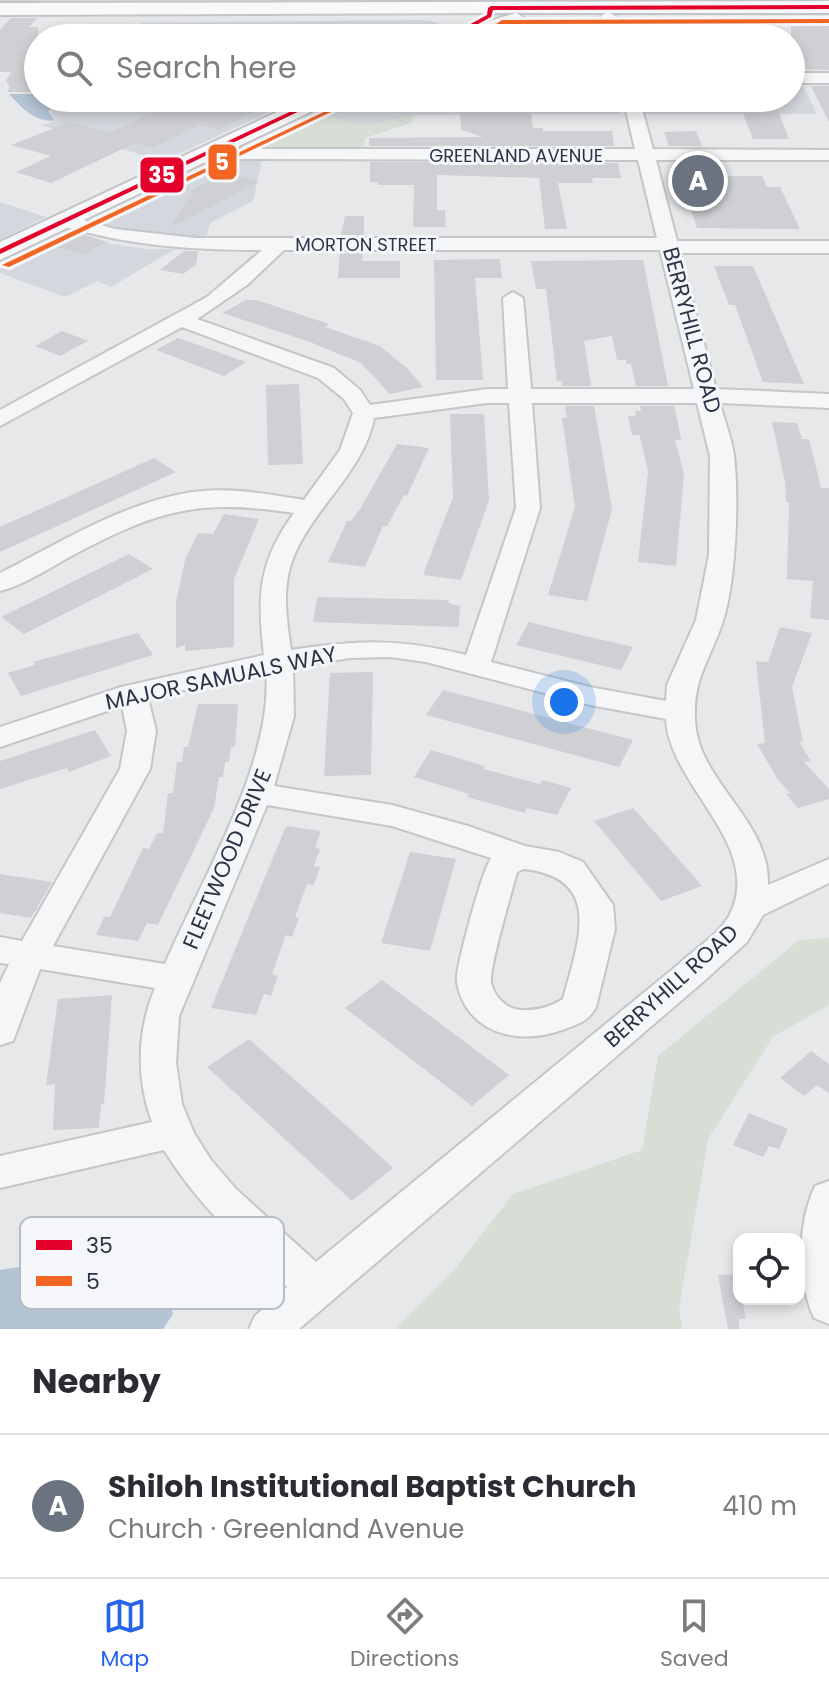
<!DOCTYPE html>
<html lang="en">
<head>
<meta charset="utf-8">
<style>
  :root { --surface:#fff; --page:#f7f7f7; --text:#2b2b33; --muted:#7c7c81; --line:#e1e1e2; --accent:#2563eb }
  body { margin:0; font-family:Poppins,sans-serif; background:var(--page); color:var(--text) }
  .controls { position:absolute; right:24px; bottom:24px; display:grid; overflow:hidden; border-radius:16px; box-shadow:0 4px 12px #0003 }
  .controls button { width:72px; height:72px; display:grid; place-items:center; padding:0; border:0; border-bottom:2px solid var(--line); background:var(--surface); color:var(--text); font:40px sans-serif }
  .you { position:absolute; left:564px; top:702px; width:28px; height:28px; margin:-20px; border:6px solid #fff; border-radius:50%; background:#1a73e8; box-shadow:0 0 0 12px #1a73e833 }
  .badge { display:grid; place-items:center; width:52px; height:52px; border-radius:50%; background:var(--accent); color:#fff; font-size:26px; font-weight:700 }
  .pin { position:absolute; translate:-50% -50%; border:4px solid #fff; box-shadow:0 2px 8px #0006 }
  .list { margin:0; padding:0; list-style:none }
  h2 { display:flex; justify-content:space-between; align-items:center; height:104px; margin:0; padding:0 32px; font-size:34px }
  h2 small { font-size:26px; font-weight:400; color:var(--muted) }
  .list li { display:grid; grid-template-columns:52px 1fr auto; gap:24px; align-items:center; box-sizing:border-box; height:144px; padding:0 32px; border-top:2px solid var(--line) }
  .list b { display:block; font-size:30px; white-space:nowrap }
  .list p { margin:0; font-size:26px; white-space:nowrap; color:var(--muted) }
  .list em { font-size:26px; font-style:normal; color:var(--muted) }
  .icon { flex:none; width:44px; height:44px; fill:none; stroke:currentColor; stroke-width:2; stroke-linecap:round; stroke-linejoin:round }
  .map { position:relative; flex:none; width:829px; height:1329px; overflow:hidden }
  .search { position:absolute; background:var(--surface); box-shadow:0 4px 12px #0003; left:24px; right:24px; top:24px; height:88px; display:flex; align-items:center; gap:20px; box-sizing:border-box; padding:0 28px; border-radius:44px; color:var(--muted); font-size:30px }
  .sheet { height:248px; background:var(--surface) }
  nav { display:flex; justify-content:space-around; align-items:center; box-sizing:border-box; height:112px; border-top:2px solid var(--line); background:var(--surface); font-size:22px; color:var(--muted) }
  nav a { display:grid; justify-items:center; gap:4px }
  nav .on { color:var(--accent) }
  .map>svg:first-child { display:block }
</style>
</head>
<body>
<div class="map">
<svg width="829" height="1329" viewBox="0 0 829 1329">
  <rect width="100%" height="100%" fill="#e6e8ea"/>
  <g fill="#d4d7dd">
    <polygon points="0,0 600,0 594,3 0,4"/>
    <polygon points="421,20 436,22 442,27 426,38 136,38 141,23"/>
    <polygon points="578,20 592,21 597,38 474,38 504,26 525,22"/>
    <polygon points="791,82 801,82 817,114 643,114 639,98 791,98"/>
    <polygon points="84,98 300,98 163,161 40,125 56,121 50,112"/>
    <polygon points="345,98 617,98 621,114 416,115 380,130 315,113"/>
    <polygon points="216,160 262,160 253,201 210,223 206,239 154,235 87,222"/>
    <polygon points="0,202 46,217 0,239"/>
    <polygon points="72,231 111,244 147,249 175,249 111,287 97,281 65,297 0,273 0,269"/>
  </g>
  <g fill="#d6ded6">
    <polygon points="322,114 366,126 406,116 413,118 411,123 365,138 363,149 271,149 257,144"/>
    <polygon points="829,938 829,1005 773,1037 708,1139 679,1309 682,1329 395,1329 454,1270 513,1194 642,1150 658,1056 799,940"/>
  </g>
  <g fill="#b4c4d5">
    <path d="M9,94H38V98H78L48,111L55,121C33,121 23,109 9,94Z"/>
    <polygon points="69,1259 99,1267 170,1305 173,1314 163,1329 0,1329 0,1270"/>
  </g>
  <g fill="#ced0d3">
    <polygon points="11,18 37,18 29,27 38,27 38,92 7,92 10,87 6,81 11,72 0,72 0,30"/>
    <polygon points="791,25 829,25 829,70 791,69"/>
    <polygon points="811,86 829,86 829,122"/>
    <polygon points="164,98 284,98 219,130 200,125 152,148 135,143 51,183 16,172 51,156 11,145 70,122 110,133 155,111 142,108"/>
    <polygon points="459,98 529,98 533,128 543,128 543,131 612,131 614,146 369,146 369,138 483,137 461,130"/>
    <polygon points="737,98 773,98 789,139 753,139"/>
    <polygon points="696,131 702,146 669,146 664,132"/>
    <polygon points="370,162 618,163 621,178 592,178 593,183 558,183 567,229 545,229 539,178 437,175 437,210 445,210 446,227 413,227 414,185 378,185 378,182 370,182"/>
    <polygon points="675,163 708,163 713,176 762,176 767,187 780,187 800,229 697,228"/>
    <polygon points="227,172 259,182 171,227 193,190"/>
    <polygon points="345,216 364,216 364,235 341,235"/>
    <polygon points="77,233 85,235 107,242 82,255 53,245"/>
    <polygon points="184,251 198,251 196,265 183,274 160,270"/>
    <polygon points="340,253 363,253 362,261 400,261 400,278 338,278"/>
    <polygon points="500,259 502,278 475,278 483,380 436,380 434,260"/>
    <polygon points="643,260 668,386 636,386 631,364 626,364 626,360 617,360 612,336 584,341 591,386 562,386 562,381 557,381 546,289 536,289 531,261"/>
    <polygon points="714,266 753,266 804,384 763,382 735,305 729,305"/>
    <polygon points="246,300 257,300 329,324 325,327 380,346 409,370 423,387 390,394 361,363 310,342 222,313"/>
    <polygon points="62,331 88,341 60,356 35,346"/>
    <polygon points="178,338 218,352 246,362 224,376 156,350"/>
    <polygon points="299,384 303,464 268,465 266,385"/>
    <polygon points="565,406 594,406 612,509 587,601 548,595 575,507 562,418 567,418"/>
    <polygon points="640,406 674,406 678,423 681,440 675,440 684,474 676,566 638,562 648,472 641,440 639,435 632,435 628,416 636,416 635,411 641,411"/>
    <polygon points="450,414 484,414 489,500 461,580 423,575 453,497"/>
    <polygon points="772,422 797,423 802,439 809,439 821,488 829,488 829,620 810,618 813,581 787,579 789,502 786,502 785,482"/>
    <polygon points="397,444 429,448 407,496 404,495 387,526 383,526 365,567 328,562 347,521 351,521 360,509"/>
    <polygon points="154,458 176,472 0,552 0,527"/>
    <polygon points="224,514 259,519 234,579 234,647 185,651 185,645 176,648 176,602 185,560 198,533 213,534"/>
    <polygon points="129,554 153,569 24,634 1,617"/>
    <polygon points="317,597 449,600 448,603 460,606 459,627 313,622"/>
    <polygon points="529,622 581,635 633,647 621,670 516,645"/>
    <polygon points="780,627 812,633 792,687 803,742 799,742 811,761 804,762 829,789 829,799 798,808 786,794 790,793 777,778 757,744 765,743 756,661 768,662"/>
    <polygon points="138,633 153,655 21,696 8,673 35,665 33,662"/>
    <polygon points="373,672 371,775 324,776 330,673"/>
    <polygon points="443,690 523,711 633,740 619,767 426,715"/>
    <polygon points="198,704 238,704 235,747 231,747 229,762 225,762 223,777 219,777 214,808 158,925 147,923 138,941 96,935 104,917 110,917 143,848 149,849 157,833 163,833 168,793 173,793 177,762 182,762 184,747 188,747"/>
    <polygon points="95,730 111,756 69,772 67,768 0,789 0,761"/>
    <polygon points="431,750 485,766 484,769 540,784 542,780 571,788 557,815 527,808 525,813 467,797 469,794 414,777"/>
    <polygon points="633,808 667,846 702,886 661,901 594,821"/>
    <polygon points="286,826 321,831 315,848 320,849 314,866 320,867 314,885 307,884 295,917 299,918 292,937 286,935 272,974 278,976 271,996 264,994 256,1015 211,1008"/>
    <polygon points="410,852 456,859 430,951 381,943"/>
    <polygon points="0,874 52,882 31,918 0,913"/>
    <polygon points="382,980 433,1018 509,1075 472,1106 345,1008"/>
    <polygon points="112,995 104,1104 101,1104 99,1128 53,1130 55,1084 46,1085 58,999"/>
    <polygon points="249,1039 368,1145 393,1168 352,1201 207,1067"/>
    <polygon points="811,1051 829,1064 829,1093 817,1085 804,1096 780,1078"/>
    <polygon points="749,1113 788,1129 779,1149 769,1146 763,1157 733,1145"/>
    <polygon points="739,1274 739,1299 742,1299 746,1319 739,1319 739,1329 728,1329 718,1275"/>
  </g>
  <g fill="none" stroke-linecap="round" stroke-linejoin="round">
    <g stroke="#c4c6c8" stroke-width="4">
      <g id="minor">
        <polygon points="608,12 615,16 623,38 607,38 601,16"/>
        <rect x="791" y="73" width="38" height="10"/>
        <path d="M623,98H639L653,149L829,150V160H656L677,241H829V253H680L716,389L829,394V408L720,403C724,420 732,438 734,456C739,498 736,581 723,621C711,659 693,676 695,720C698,783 770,819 768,885L829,859V883L763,915L747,942L704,981L299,1329H249L255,1316L287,1287C241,1244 197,1204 164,1150L0,1188V1156L152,1122C136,1078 137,1031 155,988L40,969L13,1041L0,1045V983L9,964L0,963V937L22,941L120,769L127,731L122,706L0,747V727L121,687L264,655C257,597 258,562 294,513C199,499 161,509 77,553C52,566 27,584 0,591V573C62,542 124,502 193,492C230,487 268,494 304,500L340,450L353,413L344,399L318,378L182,327L0,426V410L207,297L262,250C188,250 131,246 59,225L57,221L66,215L115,229L196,238H657L638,160L203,159L194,154L203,149H635ZM284,250H660L694,389H531L523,298L513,292L503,298L508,389H487L370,405L360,390L334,368L197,319L247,285ZM487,403H509L516,508L466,655C399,638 359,640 291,650C287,622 282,592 291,564C309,510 363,475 374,418ZM532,403H697L710,456L709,555L696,620L667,685L666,701L590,687L491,662L540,508ZM390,657L426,662L590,705L666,719C669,786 766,846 729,916C719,934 695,949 680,963L316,1262L236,1189L211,1160L194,1133L182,1104L176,1063L179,1016L267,805L392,826L491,858C480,877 461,951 457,975C456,983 459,992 462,999C480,1038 526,1043 562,1030C577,1025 589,1021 596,1007L615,929L613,905L583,862L559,852L525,846L468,826L392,805L274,786L294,716L293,667L350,658ZM266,672C274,761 200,882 165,964L53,946L150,769L156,731L148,698ZM524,869C606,878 577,945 563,999C550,1007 538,1011 521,1010C506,1009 494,997 491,982C489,968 512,891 517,872Z"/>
        <path d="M829,1181V1324L814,1318C797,1280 797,1224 815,1186Z"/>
      </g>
    </g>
    <g stroke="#c2c5c8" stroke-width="4">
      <g id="major">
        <polygon points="829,1 829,13 516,13 526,19 523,23 475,38 445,38 448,34 516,13 0,15 0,3"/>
        <polygon points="307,98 335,98 331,102 0,260 0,242"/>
      </g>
    </g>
    <use href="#minor" fill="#f5f6f7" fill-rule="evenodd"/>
    <use href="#major" fill="#f8f8f8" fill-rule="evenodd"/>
    <g stroke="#f4f6f9" stroke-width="6">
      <g id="bus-1">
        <polygon points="829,5 829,9 493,10 491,17 452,38 445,38 487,15 488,8 491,6"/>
        <polygon points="319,98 327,98 0,254 0,249"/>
      </g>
    </g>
    <g stroke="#f4f6f9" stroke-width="6">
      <g id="bus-2">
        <polygon points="829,19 829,23 503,24 482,38 475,38 502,20"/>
        <polygon points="328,110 333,111 9,267 2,265"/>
      </g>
    </g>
    <use href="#bus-1" fill="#e4002b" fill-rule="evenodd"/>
    <use href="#bus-2" fill="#f26522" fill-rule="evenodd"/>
  </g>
  <g text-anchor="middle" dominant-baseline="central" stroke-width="6" stroke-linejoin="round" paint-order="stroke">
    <g font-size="18" fill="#2b3445" stroke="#f4f6f9">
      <text x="516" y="155">GREENLAND AVENUE</text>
      <text x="366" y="244">MORTON STREET</text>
    </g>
    <g font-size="22" fill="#2b3445" stroke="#f4f6f9">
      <text transform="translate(692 330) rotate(75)">BERRYHILL ROAD</text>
      <text transform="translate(221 678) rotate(-12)">MAJOR SAMUALS WAY</text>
      <text transform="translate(227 859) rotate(-67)">FLEETWOOD DRIVE</text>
      <text transform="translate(671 986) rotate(-42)">BERRYHILL ROAD</text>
    </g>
  </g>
  <rect x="20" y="1217" width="264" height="92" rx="12" fill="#f4f6f9" stroke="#b8bcc3" stroke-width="2"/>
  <rect x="36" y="1240" width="36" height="10" fill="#e4002b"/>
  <rect x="36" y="1276" width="36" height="10" fill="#f26522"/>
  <g font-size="22" fill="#2b3445">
    <text x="86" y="1253">35</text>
    <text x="86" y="1289">5</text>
  </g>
  <g stroke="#f4f6f9" stroke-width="3">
    <rect x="207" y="143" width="31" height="38" rx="8" fill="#f26522"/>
    <rect x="139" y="156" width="46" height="38" rx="8" fill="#e4002b"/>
  </g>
  <g font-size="22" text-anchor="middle" font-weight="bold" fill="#fff">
    <text x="222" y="170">5</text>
    <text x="162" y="183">35</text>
  </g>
</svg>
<div class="controls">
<button><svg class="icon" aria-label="locate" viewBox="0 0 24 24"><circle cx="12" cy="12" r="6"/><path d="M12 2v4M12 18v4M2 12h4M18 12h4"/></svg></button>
</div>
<div class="you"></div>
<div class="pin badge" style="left:698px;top:181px;background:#6b7280">A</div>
<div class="search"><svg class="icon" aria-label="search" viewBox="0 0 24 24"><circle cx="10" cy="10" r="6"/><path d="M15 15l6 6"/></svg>Search here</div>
</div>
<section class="sheet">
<h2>Nearby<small></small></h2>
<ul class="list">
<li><span class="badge" style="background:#6b7280">A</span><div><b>Shiloh Institutional Baptist Church</b><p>Church · Greenland Avenue</p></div><em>410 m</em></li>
</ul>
</section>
<nav>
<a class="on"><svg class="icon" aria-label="map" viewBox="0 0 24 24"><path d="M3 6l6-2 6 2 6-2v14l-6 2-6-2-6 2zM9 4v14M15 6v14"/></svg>Map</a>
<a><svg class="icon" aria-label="directions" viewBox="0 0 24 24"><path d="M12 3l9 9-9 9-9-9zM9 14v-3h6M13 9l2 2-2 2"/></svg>Directions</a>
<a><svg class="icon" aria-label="saved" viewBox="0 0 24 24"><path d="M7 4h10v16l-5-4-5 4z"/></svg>Saved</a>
</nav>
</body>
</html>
